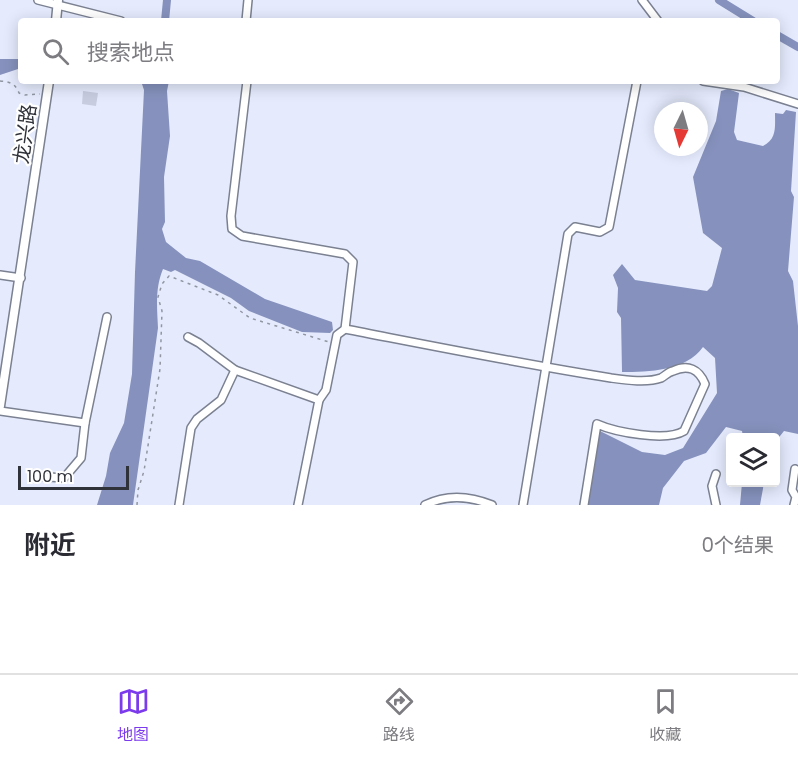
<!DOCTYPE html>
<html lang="zh">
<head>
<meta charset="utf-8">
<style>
  :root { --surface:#fff; --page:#f2f2f3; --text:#2b2b33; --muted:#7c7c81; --line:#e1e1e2; --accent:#7c3aed }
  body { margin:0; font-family:Poppins,"Noto Sans SC",sans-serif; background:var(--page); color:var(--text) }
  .controls { position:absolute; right:18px; bottom:18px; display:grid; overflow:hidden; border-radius:6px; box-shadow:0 3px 15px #0003 }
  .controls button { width:54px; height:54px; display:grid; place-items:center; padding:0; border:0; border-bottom:2px solid var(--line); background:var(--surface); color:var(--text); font:30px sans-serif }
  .compass { position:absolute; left:654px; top:102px; width:54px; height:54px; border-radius:50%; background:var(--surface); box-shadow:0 3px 15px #0003; rotate:185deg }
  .scale { position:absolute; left:18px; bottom:15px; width:111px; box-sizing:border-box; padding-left:6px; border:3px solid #303239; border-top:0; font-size:16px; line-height:21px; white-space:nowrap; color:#303239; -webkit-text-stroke:4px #fff; paint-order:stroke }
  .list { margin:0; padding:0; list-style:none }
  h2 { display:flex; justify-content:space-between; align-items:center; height:78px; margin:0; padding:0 24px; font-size:26px }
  h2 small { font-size:20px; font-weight:400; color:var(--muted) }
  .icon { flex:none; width:33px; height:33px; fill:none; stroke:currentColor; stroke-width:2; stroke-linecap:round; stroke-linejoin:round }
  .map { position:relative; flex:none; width:798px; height:505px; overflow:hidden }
  .search { position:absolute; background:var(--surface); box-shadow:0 3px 15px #0003; left:18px; right:18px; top:18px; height:66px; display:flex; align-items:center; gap:15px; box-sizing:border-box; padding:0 21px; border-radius:6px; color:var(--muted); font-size:22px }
  .sheet { height:168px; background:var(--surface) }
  nav { display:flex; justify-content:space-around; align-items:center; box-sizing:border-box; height:84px; border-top:2px solid var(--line); background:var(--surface); font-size:16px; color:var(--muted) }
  nav a { display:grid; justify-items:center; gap:3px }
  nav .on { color:var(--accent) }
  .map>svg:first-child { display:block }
</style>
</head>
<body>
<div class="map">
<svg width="798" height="505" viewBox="0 0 798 505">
  <rect width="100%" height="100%" fill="#e5ebfd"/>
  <g fill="#8692bd">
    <polygon points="0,59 21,59 21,68 0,75"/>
    <path d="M141,81H169L167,91L170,136L164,177L165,222L162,229L166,242L186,258L200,261L265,299L332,322L333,330L330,333L302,332L249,311L231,298L175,270L171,272L163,269C155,288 157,307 158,328L133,505H97L106,476L110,453L124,423L132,374L135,272L144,90Z"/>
    <path d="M728,89L739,93L734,132L737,140L763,146C777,139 775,127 775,113L783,114L786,110L796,112L791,191L794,197L788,271L793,281L798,326V434L784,431L776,441V438L743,437L742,431L726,427L706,453L684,461L663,488L659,505H588L600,431L642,452L665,455L683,448L717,393L715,358L703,347C686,371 649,372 622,372L621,318L617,312L618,288L613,275L622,264L635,280L707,291L712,286L722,248L703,233L693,177L716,121L721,91Z"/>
    <polygon points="742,483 764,483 760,505 740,505"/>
  </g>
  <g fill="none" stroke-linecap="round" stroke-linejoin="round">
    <g stroke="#8692bd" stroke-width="8">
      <polyline points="719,0 753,21"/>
      <polyline points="165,21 167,0"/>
      <polyline points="777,35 798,47"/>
    </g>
  </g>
  <polygon fill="#c7cddf" points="83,91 98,93 96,106 82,104"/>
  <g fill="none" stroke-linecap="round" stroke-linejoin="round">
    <g stroke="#7b8191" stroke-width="10">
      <g id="minor">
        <polyline points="38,0 121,21"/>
        <polyline points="642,0 658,21"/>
        <polyline points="246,21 248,0"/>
        <polyline points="247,81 231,216 232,229 242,236 345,254 353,262 345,329 337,335 326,390 319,400 298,505"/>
        <polyline points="703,81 744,87 798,104"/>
        <polyline points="0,275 21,278"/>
        <path d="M345,329C433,346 522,364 611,378C626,380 647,383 661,378C665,376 668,372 673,371C688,364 699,369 705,384L684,431C666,442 615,432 597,424L584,505"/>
        <polyline points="188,337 199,343 235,370"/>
        <polyline points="0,411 85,423 107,317"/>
        <polyline points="716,474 712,486 716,505"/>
        <polyline points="33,476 64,478 81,458 85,423"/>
        <polyline points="179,505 191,428 197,419 221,400 235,370 319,400"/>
        <path d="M425,505C447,494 470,496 492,505"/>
        <polyline points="523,505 568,234 575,227 600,232 609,227 637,81"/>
        <polyline points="794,505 796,497 792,490 795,469"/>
      </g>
    </g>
    <g stroke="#7b8191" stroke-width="11">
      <g id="tertiary">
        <polyline points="56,21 58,0"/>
        <polyline points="0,406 49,81"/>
      </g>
    </g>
    <g stroke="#9296a3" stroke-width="1.5" stroke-dasharray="3 4.5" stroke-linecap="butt">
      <path d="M0,81C10,82 15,83 19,93L25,95L40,94"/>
      <polyline points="137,505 138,490 144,471 160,369 162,311 158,297 162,284 169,276 218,295 250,318 329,342"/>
    </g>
    <use href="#minor" stroke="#fff" stroke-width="7"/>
    <use href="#tertiary" stroke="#fff" stroke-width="8"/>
  </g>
  <g text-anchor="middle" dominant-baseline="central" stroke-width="4.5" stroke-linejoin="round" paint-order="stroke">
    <g font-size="20" fill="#303239" stroke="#fff">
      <text transform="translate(25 134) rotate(-82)">龙兴路</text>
    </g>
  </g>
</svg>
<div class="controls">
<button><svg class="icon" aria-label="layers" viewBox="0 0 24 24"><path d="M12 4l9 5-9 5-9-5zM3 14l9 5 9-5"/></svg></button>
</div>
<svg class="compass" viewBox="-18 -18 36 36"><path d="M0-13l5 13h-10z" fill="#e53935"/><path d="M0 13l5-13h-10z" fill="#7c7c81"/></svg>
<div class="scale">100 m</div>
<div class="search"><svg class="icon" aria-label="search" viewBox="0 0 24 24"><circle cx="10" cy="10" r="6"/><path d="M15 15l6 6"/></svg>搜索地点</div>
</div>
<section class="sheet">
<h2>附近<small>0个结果</small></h2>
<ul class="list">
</ul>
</section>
<nav>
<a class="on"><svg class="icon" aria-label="map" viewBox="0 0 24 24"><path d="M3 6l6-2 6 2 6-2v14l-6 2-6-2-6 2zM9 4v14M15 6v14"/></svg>地图</a>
<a><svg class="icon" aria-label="directions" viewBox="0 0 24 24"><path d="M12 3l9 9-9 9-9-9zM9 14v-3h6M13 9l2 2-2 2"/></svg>路线</a>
<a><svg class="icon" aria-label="saved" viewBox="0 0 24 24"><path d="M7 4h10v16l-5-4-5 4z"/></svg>收藏</a>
</nav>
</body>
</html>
